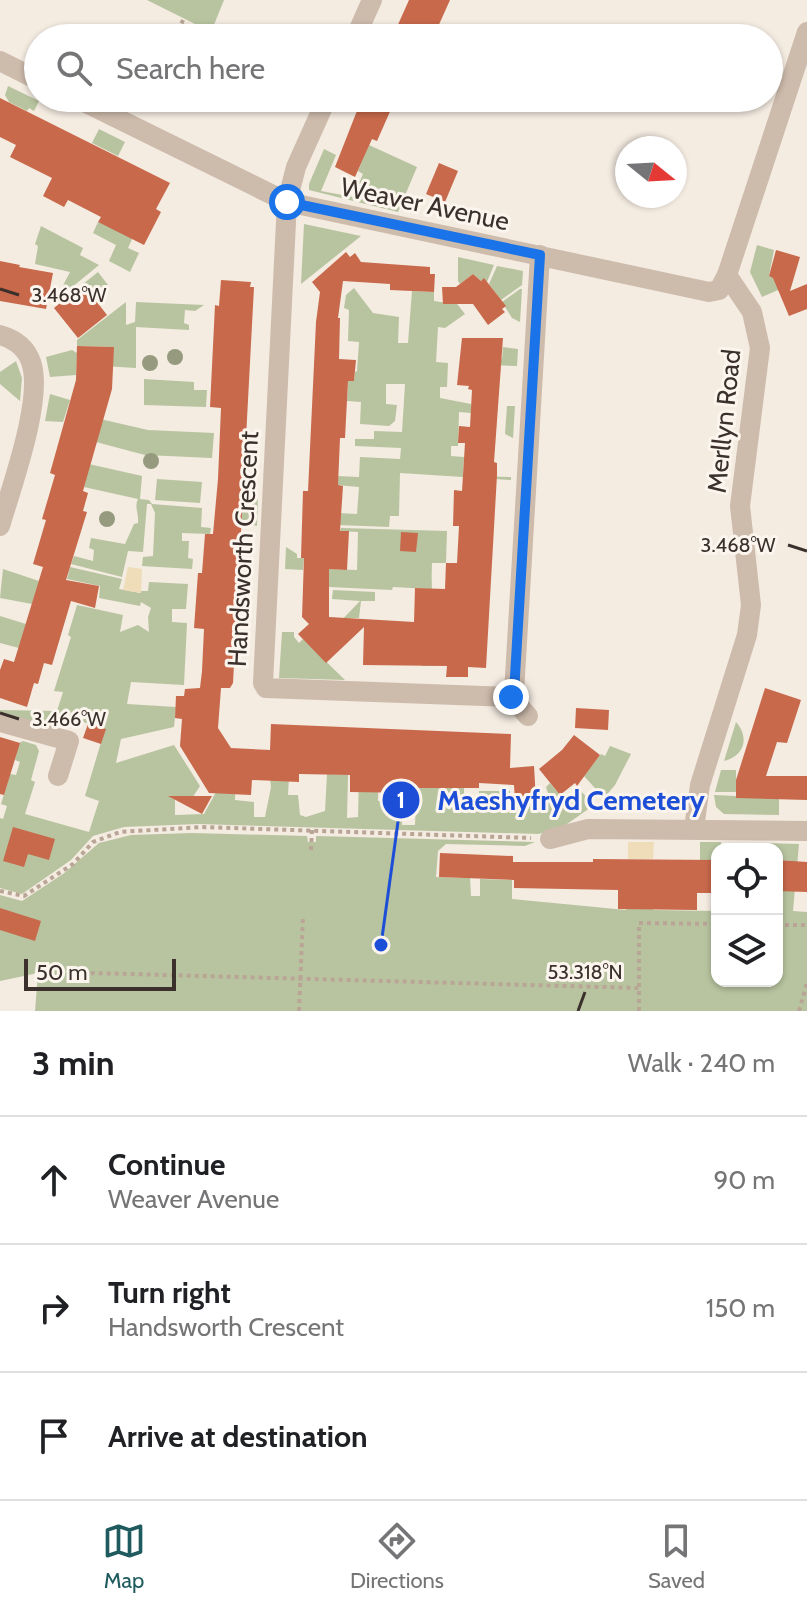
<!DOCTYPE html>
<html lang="en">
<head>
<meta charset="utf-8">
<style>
  :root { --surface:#fff; --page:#f6f6f6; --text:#202124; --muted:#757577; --line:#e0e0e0; --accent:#1f5a5e }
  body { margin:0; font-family:Cabin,sans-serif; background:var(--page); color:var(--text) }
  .controls { position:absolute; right:24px; bottom:24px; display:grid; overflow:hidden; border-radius:16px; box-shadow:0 2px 6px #0004 }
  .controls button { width:72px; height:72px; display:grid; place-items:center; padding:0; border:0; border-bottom:2px solid var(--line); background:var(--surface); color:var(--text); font:40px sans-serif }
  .compass { position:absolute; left:615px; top:136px; width:72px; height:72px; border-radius:50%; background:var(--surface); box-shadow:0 2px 6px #0004; rotate:108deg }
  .scale { position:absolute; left:24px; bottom:20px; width:152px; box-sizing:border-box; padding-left:8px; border:4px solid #3b302b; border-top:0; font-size:22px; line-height:28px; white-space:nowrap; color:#3b302b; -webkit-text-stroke:6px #fbf5ee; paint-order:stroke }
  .stop { position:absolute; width:24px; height:24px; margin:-18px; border:6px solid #1a73e8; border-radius:50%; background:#fff }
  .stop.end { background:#1a73e8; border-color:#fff; box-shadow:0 2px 8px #0008 }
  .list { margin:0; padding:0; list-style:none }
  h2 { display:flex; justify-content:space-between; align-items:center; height:104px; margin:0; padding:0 32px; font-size:34px }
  h2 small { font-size:26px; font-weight:400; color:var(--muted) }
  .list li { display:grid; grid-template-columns:52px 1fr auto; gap:24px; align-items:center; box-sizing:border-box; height:128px; padding:0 32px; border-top:2px solid var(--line) }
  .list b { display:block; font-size:30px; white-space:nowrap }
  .list p { margin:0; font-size:26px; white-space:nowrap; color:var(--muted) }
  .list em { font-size:26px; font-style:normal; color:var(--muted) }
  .icon { flex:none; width:44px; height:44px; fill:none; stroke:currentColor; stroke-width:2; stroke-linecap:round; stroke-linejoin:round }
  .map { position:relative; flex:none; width:807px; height:1011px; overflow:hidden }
  .search { position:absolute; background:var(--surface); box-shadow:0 2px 6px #0004; left:24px; right:24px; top:24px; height:88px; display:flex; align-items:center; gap:20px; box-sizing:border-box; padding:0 28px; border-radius:44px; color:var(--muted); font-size:30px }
  .sheet { height:488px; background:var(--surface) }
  nav { display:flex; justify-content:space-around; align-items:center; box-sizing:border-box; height:112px; border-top:2px solid var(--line); background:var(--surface); font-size:22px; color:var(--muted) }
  nav a { display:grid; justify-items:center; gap:4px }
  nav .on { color:var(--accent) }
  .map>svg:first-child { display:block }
</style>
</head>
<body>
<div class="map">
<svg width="807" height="1011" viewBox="0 0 807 1011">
  <rect width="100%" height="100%" fill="#f4ebe1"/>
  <g fill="#b8c4a0">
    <polygon points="147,0 224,0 211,32"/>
    <polygon points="8,86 39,101 34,111 29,108 27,111 9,102 5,95"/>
    <polygon points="99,129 125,142 118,156 92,143"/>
    <polygon points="369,145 417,167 398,212 309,190 309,184 324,149 336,155 321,191 353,197 363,174 358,171"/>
    <polygon points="98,222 133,237 128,248 139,253 130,272 109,261 116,245 93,233"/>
    <polygon points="304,224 361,236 301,284"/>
    <polygon points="41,226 83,248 80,255 99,265 55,301 70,272 35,264 38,246 35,244"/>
    <polygon points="757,245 774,250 769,276 792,284 762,297 750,272"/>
    <polygon points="458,257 494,265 487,282 484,279 481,281 473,274 460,284 458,281"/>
    <polygon points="497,266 523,271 522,285 501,300 489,284"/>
    <polygon points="98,272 108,285 84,304 83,284"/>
    <polygon points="354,288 373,313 399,317 398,343 408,343 412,291 434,292 434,301 454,304 454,300 465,314 445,328 438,327 436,362 448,363 447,387 440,387 440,398 471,404 471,413 459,412 458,446 451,446 451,456 464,457 463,476 511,477 511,480 400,473 399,516 390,516 389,527 338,525 338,513 357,514 359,487 336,485 337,476 359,477 360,457 400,459 401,448 355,446 355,439 374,439 374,431 402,432 405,384 386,384 386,404 397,405 395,421 389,426 360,424 361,402 347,401 348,381 354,381 355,372 357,371 359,342 348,341 349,310 344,308 346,295"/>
    <polygon points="520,289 522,289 520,322 512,318 502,302"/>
    <polygon points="126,302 126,325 135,322 136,302 204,305 195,311 185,310 184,323 189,325 189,330 136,327 136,368 102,366 113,347 77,346 77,340"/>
    <polygon points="503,347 518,349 517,366 469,364 469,357 502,359"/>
    <polygon points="72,350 77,353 76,375 50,377 46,357"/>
    <polygon points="16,361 22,378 20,401 0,384 0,372"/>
    <polygon points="144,379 194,382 194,390 207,390 206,407 144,405"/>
    <polygon points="50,394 70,400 63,422 45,421"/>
    <polygon points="507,406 515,406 513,438 505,434"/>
    <polygon points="100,419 148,430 214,433 212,458 145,455 96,442"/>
    <path d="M80,462L142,476L140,499L149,500L152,504L202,508L201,527L211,528L210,534L182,533V541H189L188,558L193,559L192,569L142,566L143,557L153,556L155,513L151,504H147L143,552L128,551L122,577L71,564L74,556L93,561L94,550L89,548L91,538L125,544L134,524L138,523C139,514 134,507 138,499L84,487L87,476L77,472Z"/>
    <polygon points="157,479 202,482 200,503 155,500"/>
    <polygon points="247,494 258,494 257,526 241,522 243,499"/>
    <path d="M341,528L447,531L446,563H432C430,597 437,631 436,666H422L425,597L430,589L393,587L392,590L329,587V569L357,570L358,532L340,531Z"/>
    <polygon points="286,547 297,554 297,558 304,558 303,570 285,569"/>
    <polygon points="70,567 122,579 119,589 140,593 141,591 148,591 149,582 188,584 186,609 172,609 172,622 187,623 184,685 131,682 127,704 176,707 174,727 121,739 116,763 174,745 200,786 187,806 175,796 175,815 204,814 234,759 236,767 235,800 254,802 254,817 265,817 271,787 270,778 289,776 288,795 298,795 300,815 306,817 325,811 327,774 348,775 347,818 358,817 359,776 379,764 378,801 388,800 389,779 403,780 402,825 415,825 417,773 464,774 464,810 478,810 479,791 510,791 510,805 546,802 550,799 546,787 550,783 565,801 580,790 594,805 560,829 538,834 198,824 124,827 93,836 71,860 22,894 0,888 0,818 3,819 7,806 1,804 10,774 16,775 20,762 15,760 19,743 23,741 36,745 39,751 31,780 35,782 25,814 89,832 99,801 85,796 105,729 65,716 56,729 0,715 0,710 57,711 63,692 54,691 71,637 68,635 77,605 123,615 120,632 138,625 149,632 148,617 151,608 141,602 140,606 99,598 100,586 67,579"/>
    <polygon points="3,569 39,581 32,604 0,598"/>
    <polygon points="333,590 375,592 375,601 361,601 359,618 348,618 347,637 336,626 360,601 332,599"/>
    <polygon points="0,616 26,624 19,648 0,643"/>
    <polygon points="282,632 294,632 294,637 299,643 303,639 345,680 279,678"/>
    <path d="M736,722C750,738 744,756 724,761Z"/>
    <polygon points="610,746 631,754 615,785 604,798 584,776 601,754 605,756"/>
    <polygon points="721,770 736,770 736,792 715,792"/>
    <polygon points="714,795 779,798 779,815 724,814 716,807"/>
    <polygon points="192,833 307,836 308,842 316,842 316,836 535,842 525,846 446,844 438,851 436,877 470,878 471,896 480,896 480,879 512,880 512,899 626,910 627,892 618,892 618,865 653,890 653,910 717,911 717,981 777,981 777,891 791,891 792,861 777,860 777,849 765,849 765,843 799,844 793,911 807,912 807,1011 35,1011 38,973 0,981 0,895 22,901 63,874 99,843 131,835"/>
    <polygon points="700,842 721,842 721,849 717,849 717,860 700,860"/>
  </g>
  <g fill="#efdcb8">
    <polygon points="128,567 142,569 141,593 123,590"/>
    <polygon points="628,842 654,842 653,859 628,859"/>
  </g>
  <g fill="#c8694b">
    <polygon points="409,0 450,0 437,29 434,28 430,38 392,38"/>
    <polygon points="0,98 170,183 156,209 161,212 144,245 98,222 101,217 68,200 64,207 43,196 52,178 10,157 16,145 0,137"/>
    <polygon points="362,98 396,98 377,141 372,139 355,177 335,167"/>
    <polygon points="439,163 458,171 445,202 426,194"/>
    <polygon points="776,250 800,257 790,291 807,284 807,309 789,316 773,278 769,276"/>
    <polygon points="346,252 350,257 355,253 361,262 430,267 430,274 435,274 434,292 390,290 390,284 343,281 338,318 340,318 339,359 356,360 354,381 348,381 345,438 340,438 338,485 343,486 340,531 349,531 347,570 329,569 329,617 414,622 415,588 445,589 446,563 457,563 459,526 453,526 454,490 462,491 465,443 458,443 459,426 470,427 472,390 468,389 469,386 457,385 462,338 503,338 494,462 497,463 497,475 486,668 468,667 468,677 446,677 447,666 363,665 364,627 326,663 298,634 309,624 302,617 304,558 301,558 303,491 308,491 316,322 320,292 312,282"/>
    <polygon points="0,261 20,265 19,267 53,273 46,309 0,301"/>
    <polygon points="473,274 481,281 484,278 506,306 502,309 505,312 488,325 473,304 443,304 442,287 456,287"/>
    <polygon points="221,280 251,282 250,287 254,287 233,683 230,688 221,688 218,728 231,748 270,750 271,724 511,734 510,768 534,766 536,800 515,801 514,785 479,783 479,788 416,788 416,793 350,792 350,775 299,774 299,782 252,780 251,795 209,793 180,746 182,719 175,718 176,696 184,696 185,689 200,688 202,671 204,629 194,628 198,573 202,573 205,534 213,534 218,479 221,408 210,407 215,305 219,306"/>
    <polygon points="83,284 107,315 78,338 54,308"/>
    <polygon points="77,346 114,347 112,389 83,491 88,493 83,511 87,512 66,580 99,586 95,608 71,601 52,665 44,663 38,684 34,683 27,707 0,698 0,670 4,659 14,662 43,567 33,564 46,520 42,519 55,475 50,473 76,380"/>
    <polygon points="401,532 418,533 416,552 400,551"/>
    <polygon points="765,688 801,700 787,743 777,742 766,776 807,776 807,800 736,798 736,780"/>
    <polygon points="576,708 609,710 608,730 575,728"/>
    <polygon points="88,724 106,729 101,744 83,738"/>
    <polygon points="574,735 600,755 577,786 575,783 560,795 539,769 562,750"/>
    <polygon points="0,737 20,743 4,795 0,794"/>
    <polygon points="168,796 212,796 202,814"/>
    <polygon points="13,827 55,839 49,860 28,854 24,867 3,861"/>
    <polygon points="440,853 513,856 513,862 593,862 593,859 717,860 717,893 697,893 697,910 618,909 618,890 514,888 514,880 439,877"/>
    <polygon points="777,860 807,862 807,892 777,891"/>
    <polygon points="0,908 41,921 35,941 0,930"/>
  </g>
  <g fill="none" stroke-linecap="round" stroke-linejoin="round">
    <g stroke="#b9a596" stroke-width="4" stroke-dasharray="4 4" stroke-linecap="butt">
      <polyline points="175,38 183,20"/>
      <polyline points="141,110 147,98"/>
      <polyline points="311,850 312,830"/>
      <polyline points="0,891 24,896 73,864 93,842 120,832 201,827 531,838"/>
      <polyline points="777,925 807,925"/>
      <polyline points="84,978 93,973 639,988"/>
      <polyline points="299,1011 303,916"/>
      <polyline points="639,1011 639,923 717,924"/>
      <polyline points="799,1011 807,983"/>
    </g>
    <g stroke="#cdbbac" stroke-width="20">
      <polyline points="355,38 372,0"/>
      <polyline points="0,61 38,80"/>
      <polyline points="76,98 287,202 709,292 719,290 727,275"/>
      <polyline points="327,98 296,167 287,202 263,683 266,688 511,697 514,693 540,255"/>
      <path d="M0,335C14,339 26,347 31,362C44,398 11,488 0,526"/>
      <polyline points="511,697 528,716"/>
      <polyline points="0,722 69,741 58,776"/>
      <polyline points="694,829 700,785 747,635 751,605 740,506 760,348 752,312 727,275 807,32"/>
      <polyline points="550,839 588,829 807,831"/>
    </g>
  </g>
  <g fill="#969b7f">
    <circle cx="175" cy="357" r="8"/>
    <circle cx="150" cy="363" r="8"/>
    <circle cx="151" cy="461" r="8"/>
    <circle cx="107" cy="519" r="8"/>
  </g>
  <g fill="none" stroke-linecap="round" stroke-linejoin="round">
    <polyline stroke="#1a73e8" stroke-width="10" points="287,202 540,255 514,693 511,697"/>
  </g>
  <path fill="none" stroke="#3b302b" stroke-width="3" d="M0,289L19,295M788,545L807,551M0,713L19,719M578,1011L585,992"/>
  <g text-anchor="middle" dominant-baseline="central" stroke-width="6" stroke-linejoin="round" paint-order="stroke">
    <g font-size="26" fill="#3b302b" stroke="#fbf5ee">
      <text transform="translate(425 204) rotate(12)">Weaver Avenue</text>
      <text transform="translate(724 421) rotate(-84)">Merllyn Road</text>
      <text transform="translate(243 549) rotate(-87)">Handsworth Crescent</text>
    </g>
  </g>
  <g font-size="20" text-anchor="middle" fill="#3b302b" stroke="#fbf5ee" stroke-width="6" stroke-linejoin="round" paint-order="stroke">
    <text x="69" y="302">3.468°W</text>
    <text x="738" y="552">3.468°W</text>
    <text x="69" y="726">3.466°W</text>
    <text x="585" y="979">53.318°N</text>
  </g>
  <path fill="none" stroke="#1d4ed8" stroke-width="3" d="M381 945L401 800"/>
  <g fill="#1d4ed8" stroke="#fbf5ee" stroke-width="3">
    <circle cx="381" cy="945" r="8"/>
    <circle cx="401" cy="800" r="20"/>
  </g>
  <g font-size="24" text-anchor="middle" font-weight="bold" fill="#fff">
    <text x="401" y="808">1</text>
  </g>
  <g font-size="28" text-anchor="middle" font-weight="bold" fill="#1d4ed8" stroke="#fbf5ee" stroke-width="6" stroke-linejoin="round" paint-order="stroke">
    <text x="571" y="810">Maeshyfryd Cemetery</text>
  </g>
</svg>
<div class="controls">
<button><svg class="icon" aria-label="locate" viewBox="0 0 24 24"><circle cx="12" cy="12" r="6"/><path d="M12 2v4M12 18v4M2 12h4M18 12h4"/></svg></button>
<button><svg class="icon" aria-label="layers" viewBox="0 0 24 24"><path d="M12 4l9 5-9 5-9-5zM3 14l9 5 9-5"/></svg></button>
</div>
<svg class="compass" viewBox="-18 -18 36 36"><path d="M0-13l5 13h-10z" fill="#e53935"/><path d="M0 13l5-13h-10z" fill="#757577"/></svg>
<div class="scale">50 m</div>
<div class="stop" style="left:287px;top:202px"></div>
<div class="stop end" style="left:511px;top:697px"></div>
<div class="search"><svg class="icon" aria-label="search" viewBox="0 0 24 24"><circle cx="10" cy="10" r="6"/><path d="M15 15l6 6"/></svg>Search here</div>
</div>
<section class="sheet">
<h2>3 min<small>Walk · 240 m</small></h2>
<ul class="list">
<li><svg class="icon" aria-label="ahead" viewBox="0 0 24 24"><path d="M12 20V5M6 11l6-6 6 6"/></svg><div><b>Continue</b><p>Weaver Avenue</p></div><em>90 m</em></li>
<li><svg class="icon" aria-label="right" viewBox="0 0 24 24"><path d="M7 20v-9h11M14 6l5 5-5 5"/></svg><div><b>Turn right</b><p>Handsworth Crescent</p></div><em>150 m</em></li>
<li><svg class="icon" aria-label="arrive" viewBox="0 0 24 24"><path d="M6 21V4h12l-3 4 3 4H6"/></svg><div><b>Arrive at destination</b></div></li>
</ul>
</section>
<nav>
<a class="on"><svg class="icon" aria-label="map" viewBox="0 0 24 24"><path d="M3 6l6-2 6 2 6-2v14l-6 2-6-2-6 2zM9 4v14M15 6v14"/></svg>Map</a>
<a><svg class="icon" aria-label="directions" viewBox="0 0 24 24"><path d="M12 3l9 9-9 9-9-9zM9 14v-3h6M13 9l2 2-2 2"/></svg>Directions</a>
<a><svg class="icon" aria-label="saved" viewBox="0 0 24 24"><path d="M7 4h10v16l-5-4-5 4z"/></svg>Saved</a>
</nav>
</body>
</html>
